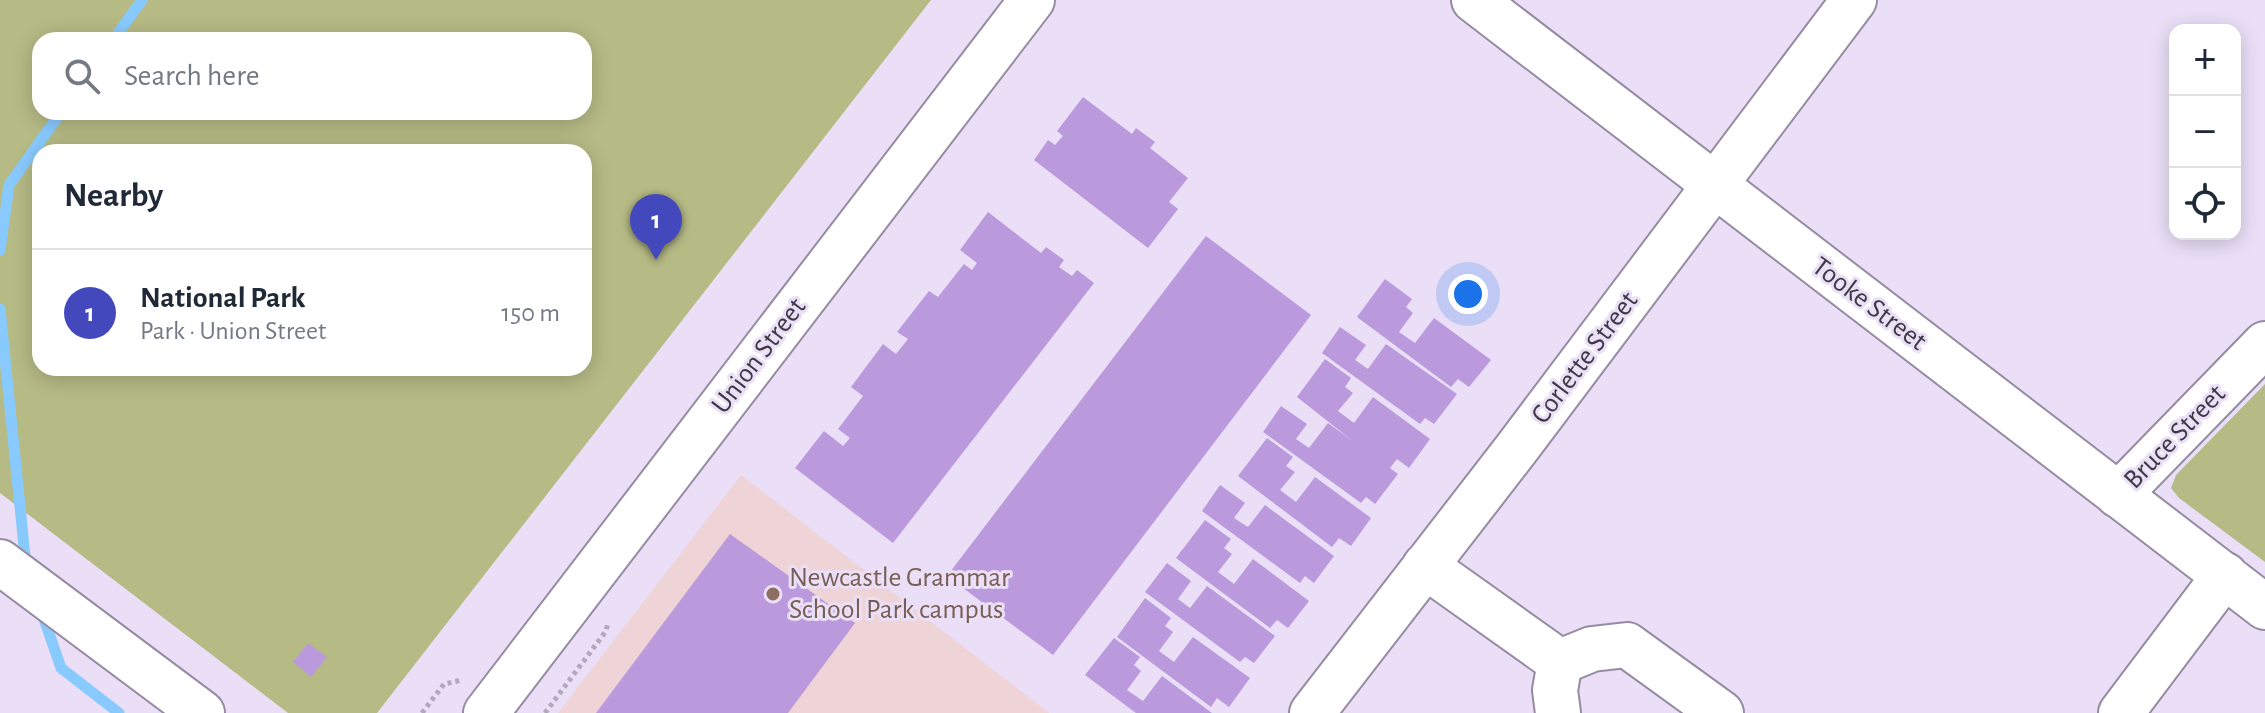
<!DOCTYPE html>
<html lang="en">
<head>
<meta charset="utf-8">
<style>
  :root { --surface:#fff; --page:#f2f2f3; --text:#1f2937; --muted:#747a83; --line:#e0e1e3; --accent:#4448bd }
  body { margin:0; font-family:"Alegreya Sans",sans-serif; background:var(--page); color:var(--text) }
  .controls { position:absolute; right:24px; top:24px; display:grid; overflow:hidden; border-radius:16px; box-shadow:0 4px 20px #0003 }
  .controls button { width:72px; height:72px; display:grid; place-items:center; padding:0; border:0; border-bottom:2px solid var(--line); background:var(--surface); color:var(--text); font:40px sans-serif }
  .you { position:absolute; left:1468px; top:294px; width:28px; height:28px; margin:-20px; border:6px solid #fff; border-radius:50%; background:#1a73e8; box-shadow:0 0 0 12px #1a73e833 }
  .badge { display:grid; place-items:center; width:52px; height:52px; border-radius:50%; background:var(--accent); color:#fff; font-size:26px; font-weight:700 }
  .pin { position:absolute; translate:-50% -66px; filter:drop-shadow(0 2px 4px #0008) }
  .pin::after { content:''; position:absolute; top:42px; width:28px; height:24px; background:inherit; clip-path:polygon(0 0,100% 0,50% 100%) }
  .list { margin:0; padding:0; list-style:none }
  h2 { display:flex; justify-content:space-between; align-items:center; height:104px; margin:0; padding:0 32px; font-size:34px }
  h2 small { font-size:26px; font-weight:400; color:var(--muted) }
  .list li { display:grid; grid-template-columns:52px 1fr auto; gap:24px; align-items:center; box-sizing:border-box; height:128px; padding:0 32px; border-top:2px solid var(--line) }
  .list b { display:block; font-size:30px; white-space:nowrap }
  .list p { margin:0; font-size:26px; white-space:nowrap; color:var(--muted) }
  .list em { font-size:26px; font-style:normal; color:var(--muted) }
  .icon { flex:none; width:44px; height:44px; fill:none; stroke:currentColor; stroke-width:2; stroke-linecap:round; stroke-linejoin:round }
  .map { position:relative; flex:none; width:2265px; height:713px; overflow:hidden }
  .search { position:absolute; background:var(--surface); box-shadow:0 4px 20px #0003; left:32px; top:32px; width:560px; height:88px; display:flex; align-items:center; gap:20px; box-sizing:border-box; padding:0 28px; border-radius:24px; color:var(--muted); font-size:30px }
  .panel { position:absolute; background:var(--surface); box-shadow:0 4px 20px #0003; left:32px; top:144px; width:560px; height:232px; border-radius:24px }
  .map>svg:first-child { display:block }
</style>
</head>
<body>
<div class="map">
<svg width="2265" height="713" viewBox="0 0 2265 713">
  <rect width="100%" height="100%" fill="#eadff7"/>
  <polygon fill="#eed3d7" points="741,475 1049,713 558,713"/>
  <g fill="#b6ba85" fill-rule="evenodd">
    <path d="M0,0H931L377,713H288L0,493ZM40,40H584V112H40ZM40,152H584V368H40Z"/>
    <polygon points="2265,384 2265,562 2179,498 2171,488 2176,475"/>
  </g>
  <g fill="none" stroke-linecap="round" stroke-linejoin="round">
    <g stroke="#89cafe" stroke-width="11">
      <polyline points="113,40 142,0"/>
      <polyline points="0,250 9,185 61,112"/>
      <polyline points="0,309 26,566"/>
      <polyline points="42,613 61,668 119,713"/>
    </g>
  </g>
  <g fill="#ba9adc">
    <polygon points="1083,97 1132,134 1136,128 1155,142 1150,148 1188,178 1169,202 1178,209 1148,248 1034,160 1048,140 1055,145 1063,136 1057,131"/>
    <polygon points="988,212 1041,253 1046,247 1064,260 1059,267 1072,276 1077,270 1094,283 893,543 795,468 824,431 843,446 850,438 838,429 863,396 851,387 883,344 896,354 908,339 897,332 929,291 938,297 964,264 972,270 977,263 960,250"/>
    <polygon points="1206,236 1311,315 1053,655 947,576"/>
    <polygon points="1385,279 1412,299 1406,307 1413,313 1399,332 1415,343 1434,318 1491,360 1469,387 1458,379 1451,387 1357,317"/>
    <polygon points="1340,327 1366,345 1355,360 1368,369 1386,344 1457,394 1434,424 1425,418 1420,424 1322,353"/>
    <polygon points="1325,359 1351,378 1345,387 1353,393 1338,411 1354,423 1373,397 1430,439 1409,468 1397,459 1390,468 1398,474 1375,504 1366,497 1361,503 1263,432 1281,406 1307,424 1296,439 1309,448 1328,423 1354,442 1297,397"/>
    <polygon points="1267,438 1293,457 1286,466 1295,472 1280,490 1296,502 1315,477 1371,518 1351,546 1339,538 1332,547 1238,476"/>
    <polygon points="1220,485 1245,503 1234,518 1248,527 1265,505 1334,556 1314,583 1305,576 1300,583 1202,511"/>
    <polygon points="1205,520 1231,539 1224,548 1232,554 1218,572 1234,584 1253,559 1309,601 1288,628 1277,620 1270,628 1176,558"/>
    <polygon points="730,534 855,623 788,713 596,713"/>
    <polygon points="1167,563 1191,581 1178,599 1190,608 1207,586 1275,636 1254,663 1245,657 1240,662 1145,592"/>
    <polygon points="1145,598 1171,618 1165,626 1173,632 1159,651 1174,662 1193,637 1250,678 1229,707 1217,698 1211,707 1117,637"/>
    <polygon points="1114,638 1140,657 1134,665 1141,671 1127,690 1143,701 1162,676 1212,713 1136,713 1085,675"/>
    <polygon points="308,643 327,657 311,677 293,662"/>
  </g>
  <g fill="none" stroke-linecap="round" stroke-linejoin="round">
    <g stroke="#968ca2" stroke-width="48">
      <g id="minor">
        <polyline points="1474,0 2265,607"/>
        <polyline points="2118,495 2265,344"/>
        <polyline points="1425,566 1560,662"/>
        <polyline points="1560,662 1592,649 1627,645 1721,713"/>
        <polyline points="1312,713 1517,448 1854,0"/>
        <polyline points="1558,713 1555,690 1560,662"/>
        <polyline points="2121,713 2225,575"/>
      </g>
    </g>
    <g stroke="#968ca2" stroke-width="48">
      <g id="major">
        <polyline points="0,562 202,713"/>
        <polyline points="486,713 1032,0"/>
      </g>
    </g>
    <g stroke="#b1a8bb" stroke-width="5" stroke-dasharray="4 4" stroke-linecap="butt">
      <polyline points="422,713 444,684 462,680"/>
      <polyline points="545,713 606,631 608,623"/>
    </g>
    <use href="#minor" stroke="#fff" stroke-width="44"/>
    <use href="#major" stroke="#fff" stroke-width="44"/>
  </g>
  <circle fill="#8d6e63" stroke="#eadff7" stroke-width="3" cx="773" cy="594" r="8"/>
  <g text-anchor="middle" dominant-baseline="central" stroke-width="6" stroke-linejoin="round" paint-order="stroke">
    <g font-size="28" fill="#3d3942" stroke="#eadff7">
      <text transform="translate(1869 304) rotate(37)">Tooke Street</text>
      <text transform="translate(759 356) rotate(-53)">Union Street</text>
      <text transform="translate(1585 358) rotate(-53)">Corlette Street</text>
      <text transform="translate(2175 437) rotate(-46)">Bruce Street</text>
    </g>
    <g font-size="28" fill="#785e54" stroke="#eadff7" text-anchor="start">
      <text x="789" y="578">Newcastle Grammar<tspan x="789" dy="32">School Park campus</tspan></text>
    </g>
  </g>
</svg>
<div class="controls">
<button>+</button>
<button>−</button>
<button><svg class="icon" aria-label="locate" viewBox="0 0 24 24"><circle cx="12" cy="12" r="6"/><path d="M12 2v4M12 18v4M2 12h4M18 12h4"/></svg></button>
</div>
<div class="you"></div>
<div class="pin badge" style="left:656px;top:260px">1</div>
<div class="search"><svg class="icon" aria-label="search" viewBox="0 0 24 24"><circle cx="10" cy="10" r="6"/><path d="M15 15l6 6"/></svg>Search here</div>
<section class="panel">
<h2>Nearby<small></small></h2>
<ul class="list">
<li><span class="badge">1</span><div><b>National Park</b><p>Park · Union Street</p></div><em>150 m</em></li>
</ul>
</section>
</div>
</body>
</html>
